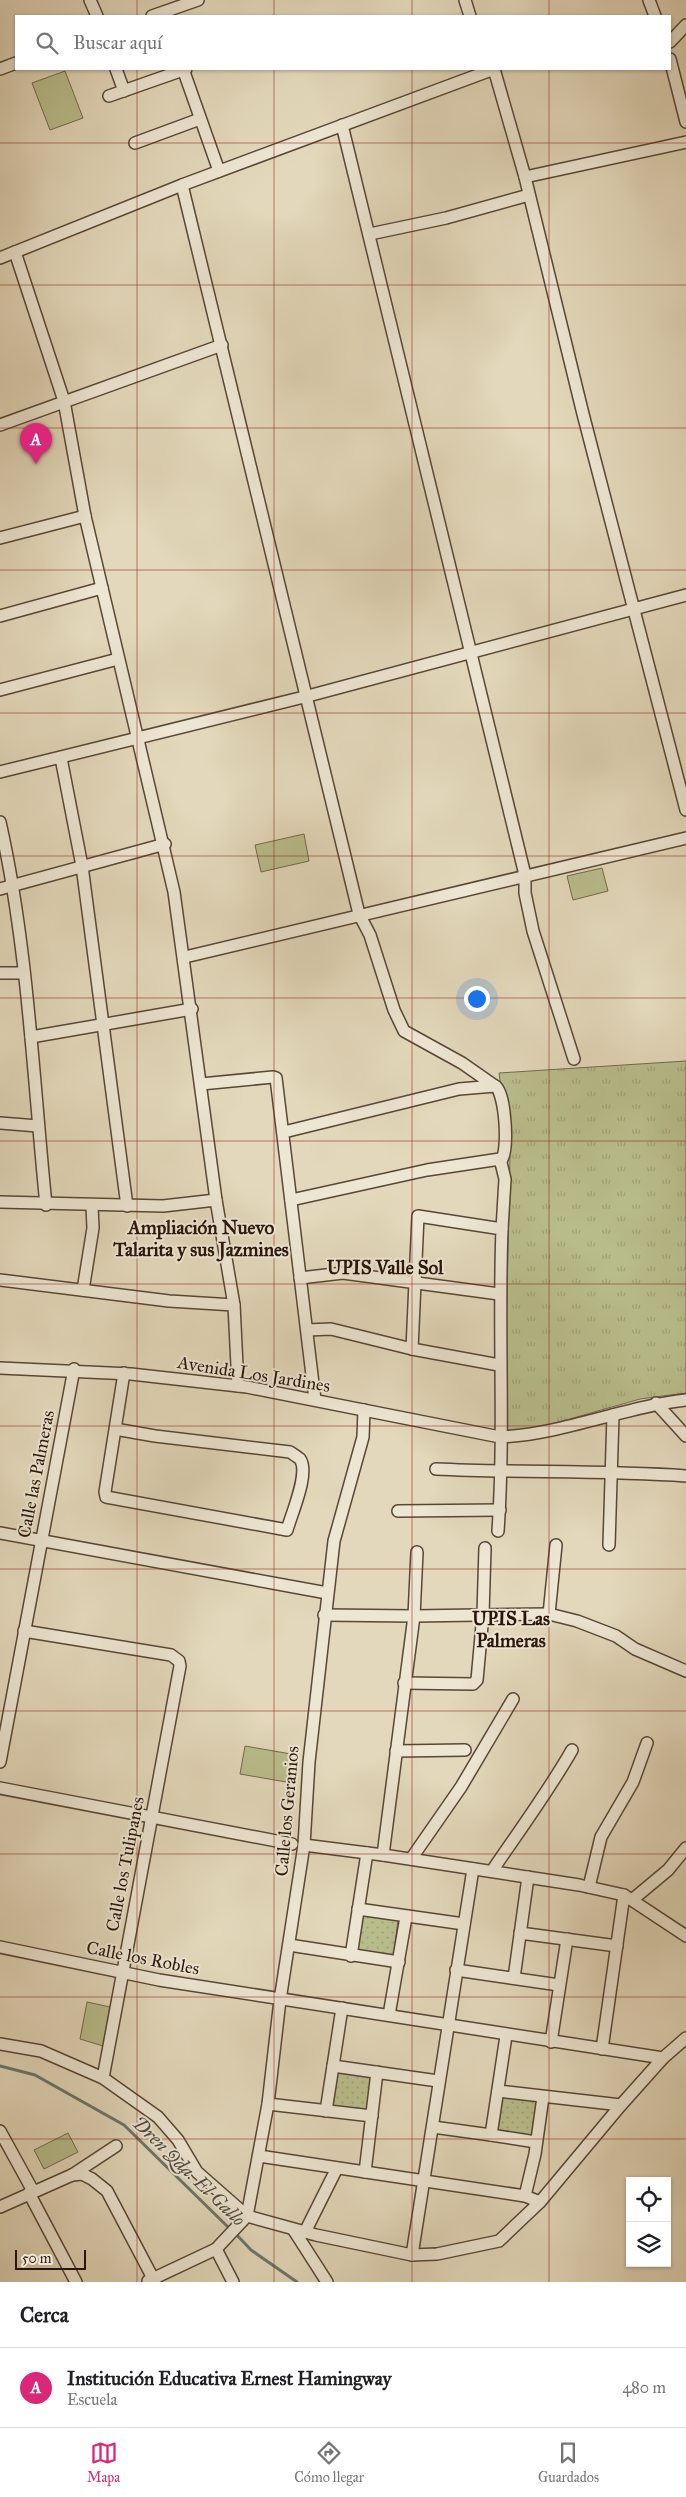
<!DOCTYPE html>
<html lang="es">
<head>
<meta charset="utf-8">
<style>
  :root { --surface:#fff; --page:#f2f2f2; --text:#202124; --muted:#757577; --line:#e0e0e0; --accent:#db2777 }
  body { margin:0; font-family:"IM FELL Great Primer",serif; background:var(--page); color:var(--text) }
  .controls { position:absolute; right:15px; bottom:15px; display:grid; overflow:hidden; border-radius:0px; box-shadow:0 1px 4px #0004 }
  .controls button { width:45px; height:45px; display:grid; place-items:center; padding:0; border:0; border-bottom:1px solid var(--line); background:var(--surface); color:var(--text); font:25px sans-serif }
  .scale { position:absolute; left:15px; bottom:12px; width:71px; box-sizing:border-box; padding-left:5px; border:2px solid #2a150b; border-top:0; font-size:14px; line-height:18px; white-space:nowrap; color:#2a150b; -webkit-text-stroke:4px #ede6d3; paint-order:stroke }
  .you { position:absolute; left:476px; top:998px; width:18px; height:18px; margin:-12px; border:4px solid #fff; border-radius:50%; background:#1a73e8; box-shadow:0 0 0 8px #1a73e833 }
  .badge { display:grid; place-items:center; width:32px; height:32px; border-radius:50%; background:var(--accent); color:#fff; font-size:16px; font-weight:700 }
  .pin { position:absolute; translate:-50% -41px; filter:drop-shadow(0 1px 2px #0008) }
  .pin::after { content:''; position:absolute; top:26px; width:18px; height:15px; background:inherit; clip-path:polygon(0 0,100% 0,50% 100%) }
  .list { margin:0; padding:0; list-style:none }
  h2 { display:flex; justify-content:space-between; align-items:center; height:65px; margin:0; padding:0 20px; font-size:21px }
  h2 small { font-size:16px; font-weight:400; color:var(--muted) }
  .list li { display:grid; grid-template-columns:32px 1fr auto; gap:15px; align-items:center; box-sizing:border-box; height:80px; padding:0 20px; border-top:1px solid var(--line) }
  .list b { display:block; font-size:19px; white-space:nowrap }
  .list p { margin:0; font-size:16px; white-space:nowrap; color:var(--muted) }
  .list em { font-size:16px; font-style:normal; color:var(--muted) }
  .icon { flex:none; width:28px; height:28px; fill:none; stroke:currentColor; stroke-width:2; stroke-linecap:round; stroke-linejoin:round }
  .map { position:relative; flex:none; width:686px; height:2282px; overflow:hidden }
  .search { position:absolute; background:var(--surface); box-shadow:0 1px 4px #0004; left:15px; right:15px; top:15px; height:55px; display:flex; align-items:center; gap:12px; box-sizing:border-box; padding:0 18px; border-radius:0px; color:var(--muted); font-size:19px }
  .sheet { height:145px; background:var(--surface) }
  nav { display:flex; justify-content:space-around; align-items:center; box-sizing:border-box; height:70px; border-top:1px solid var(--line); background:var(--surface); font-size:14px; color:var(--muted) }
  nav a { display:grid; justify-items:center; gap:2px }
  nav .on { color:var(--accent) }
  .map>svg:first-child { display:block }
</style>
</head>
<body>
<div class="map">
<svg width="686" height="2282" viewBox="0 0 686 2282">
  <defs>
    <pattern id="grass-tufts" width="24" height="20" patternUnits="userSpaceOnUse" patternTransform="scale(1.25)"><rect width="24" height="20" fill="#b9bd8c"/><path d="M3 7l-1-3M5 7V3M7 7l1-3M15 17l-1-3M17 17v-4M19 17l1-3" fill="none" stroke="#9fa277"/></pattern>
    <pattern id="park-dots" width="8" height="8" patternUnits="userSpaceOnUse" patternTransform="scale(1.25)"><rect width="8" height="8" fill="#b9bd8c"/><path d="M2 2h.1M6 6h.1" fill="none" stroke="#9fa277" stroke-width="1.8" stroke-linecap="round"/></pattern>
  </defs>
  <rect width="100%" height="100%" fill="#e3d8bb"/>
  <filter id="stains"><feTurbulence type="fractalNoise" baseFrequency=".004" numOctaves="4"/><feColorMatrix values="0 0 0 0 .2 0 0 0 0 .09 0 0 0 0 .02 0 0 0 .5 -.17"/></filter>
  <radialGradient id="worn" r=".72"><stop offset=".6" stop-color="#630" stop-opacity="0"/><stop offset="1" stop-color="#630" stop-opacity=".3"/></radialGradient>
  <polygon fill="url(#grass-tufts)" stroke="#72694c" points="686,1061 686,1393 640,1399 531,1430 504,1431 510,1154 499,1073"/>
  <g fill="url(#park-dots)" stroke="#72694c">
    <polygon points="361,1915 398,1920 393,1958 356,1953"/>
    <polygon points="334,2070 373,2075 367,2112 330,2107"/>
    <polygon points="501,2094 539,2099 534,2137 496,2131"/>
  </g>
  <g fill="#b9bd8c" stroke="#72694c">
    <polygon points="65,71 83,118 50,130 32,83"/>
    <polygon points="304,834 309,861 261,872 255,845"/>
    <polygon points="602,868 608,891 573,900 567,876"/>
    <polygon points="245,1746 291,1754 286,1782 240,1774"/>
    <polygon points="87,2002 110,2007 103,2046 80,2039"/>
    <polygon points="68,2133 78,2152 44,2169 34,2150"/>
  </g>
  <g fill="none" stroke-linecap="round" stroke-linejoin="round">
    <g stroke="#6a776f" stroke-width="3">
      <polyline points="0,2066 35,2075 124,2125 230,2229"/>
      <polyline points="235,2233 251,2250 297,2282"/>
    </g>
    <g stroke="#584637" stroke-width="14">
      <g id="minor">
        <polyline points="90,0 97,16"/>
        <polyline points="465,0 470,16"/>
        <polyline points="649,0 655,16"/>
        <polyline points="152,16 198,0"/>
        <polyline points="670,42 686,25"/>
        <polyline points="670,59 686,122"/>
        <polyline points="0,69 16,63"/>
        <polyline points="116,69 124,91"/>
        <polyline points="183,69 219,171"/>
        <polyline points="109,96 186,69"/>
        <polyline points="342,125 525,875 525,893 533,931 574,1059"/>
        <polyline points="135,143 200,119"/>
        <polyline points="525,177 686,142"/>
        <polyline points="182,185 359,914 370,935 394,1010 404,1031 462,1063 495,1086"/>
        <polyline points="370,234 446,218 529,195"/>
        <polyline points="15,252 64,401 85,516 174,892 216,1200 234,1305 238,1386"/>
        <polyline points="0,258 182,185 494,69 525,177 583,414 686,810"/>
        <polyline points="0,425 222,345"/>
        <polyline points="0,538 85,516"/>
        <polyline points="0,616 102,588"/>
        <polyline points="0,690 118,659"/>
        <polyline points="61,758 82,866 127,1206"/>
        <polyline points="0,772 308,696 686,595"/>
        <path d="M0,822C28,947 33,1077 46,1205"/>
        <polyline points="0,889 165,844"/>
        <polyline points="185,957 686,838"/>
        <polyline points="0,973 24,973"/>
        <polyline points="31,1037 192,1009"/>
        <polyline points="201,1084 273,1077 276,1078 315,1400"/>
        <polyline points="0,1123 38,1126"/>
        <path d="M284,1132L459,1089L495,1086C505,1091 510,1153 500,1162"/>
        <polyline points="291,1200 427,1170 500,1159 505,1179 502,1229"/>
        <polyline points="0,1202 163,1206 216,1200"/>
        <polyline points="300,1278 343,1273 499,1294"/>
        <polyline points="0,1280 169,1301 234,1305"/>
        <polyline points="83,1290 93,1228 92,1206"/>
        <polyline points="307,1330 331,1329 412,1349 499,1365"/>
        <path d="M412,1349L418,1216L502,1229C498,1330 505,1431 498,1531"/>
        <path d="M0,1368L131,1374L247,1387L500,1437C564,1434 623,1407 686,1400"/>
        <polyline points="656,1403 686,1436"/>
        <path d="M115,1429L155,1436L290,1452C293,1454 298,1457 300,1459C310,1473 291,1515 287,1530L106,1497L105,1492L124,1373"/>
        <path d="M436,1469C519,1473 603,1470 686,1476"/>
        <polyline points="398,1511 500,1510"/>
        <polyline points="0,1533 327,1593"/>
        <polyline points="609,1545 613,1415"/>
        <polyline points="549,1614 556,1545"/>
        <polyline points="324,1615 414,1616 549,1614 577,1621 616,1636 635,1649 686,1671"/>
        <polyline points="24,1631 171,1655 179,1661 180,1666 103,2078"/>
        <polyline points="404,1683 473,1684 477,1680 483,1614 485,1548"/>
        <polyline points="396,1751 465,1750"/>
        <polyline points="0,1762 74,1369"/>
        <polyline points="0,1788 292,1844"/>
        <polyline points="304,1845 383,1855 579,1885 624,1895 686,1936"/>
        <polyline points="383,1855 414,1616 417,1552"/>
        <polyline points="411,1859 461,1787 513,1699"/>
        <path d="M492,1871C519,1831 548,1792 572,1750"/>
        <polyline points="589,1887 601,1837 633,1782 647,1743"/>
        <polyline points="632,1900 668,1870 686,1848"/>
        <polyline points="358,1909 464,1924"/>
        <polyline points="520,1933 617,1946"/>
        <polyline points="289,1945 399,1962"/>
        <polyline points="0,1947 159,1980 663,2058"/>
        <polyline points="351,1956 367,1853"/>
        <polyline points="456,1970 559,1985"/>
        <polyline points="514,1978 528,1877"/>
        <polyline points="389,2015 406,1917"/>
        <polyline points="551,2042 567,1939"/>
        <polyline points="0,2044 41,2051 103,2078 158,2117 178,2140 197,2172 247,2216 316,2235 412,2255 473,1869"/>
        <polyline points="602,2049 624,1895"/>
        <polyline points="333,2066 438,2081"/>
        <polyline points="498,2091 621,2105"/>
        <polyline points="268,2104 372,2116"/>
        <polyline points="326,2111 342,2008"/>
        <polyline points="433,2127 491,2135 506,2036"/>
        <polyline points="0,2131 33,2191"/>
        <polyline points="491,2135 536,2142"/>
        <polyline points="259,2156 525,2196 540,2202"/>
        <polyline points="365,2172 377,2072"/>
        <polyline points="72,2175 82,2174 92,2179 107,2191 155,2282"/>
        <polyline points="29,2193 76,2282"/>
        <polyline points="525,2196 535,2154 543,2097"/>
        <polyline points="0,2207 72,2175 116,2146"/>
        <polyline points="247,2216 268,2104 280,2000 304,1845 309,1762 334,1541 363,1437 364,1410"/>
        <polyline points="293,2229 327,2282"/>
        <polyline points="305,2232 337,2168"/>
        <polyline points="216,2249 233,2282"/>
        <polyline points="412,2255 437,2254 499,2241 540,2202 621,2105 663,2058 686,2038"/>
        <polyline points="148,2281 216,2249 247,2216"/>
      </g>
    </g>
    <use href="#minor" stroke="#ede6d3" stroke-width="11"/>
  </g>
  <path fill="none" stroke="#8f2418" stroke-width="1" stroke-opacity="0.55" d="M137,0V16M274,0V16M412,0V16M549,0V16M137,69V2282M274,69V2282M412,69V2282M549,69V2282M0,143H686M0,285H686M0,428H686M0,570H686M0,713H686M0,856H686M0,998H686M0,1141H686M0,1284H686M0,1426H686M0,1569H686M0,1711H686M0,1854H686M0,1997H686M0,2139H686"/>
  <g text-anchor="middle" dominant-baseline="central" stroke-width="4" stroke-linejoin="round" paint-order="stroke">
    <g font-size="18" fill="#2a150b" stroke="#ede6d3">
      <text transform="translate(254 1374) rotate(9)">Avenida Los Jardines</text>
      <text transform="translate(36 1474) rotate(-79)">Calle las Palmeras</text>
      <text transform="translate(287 1811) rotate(-85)">Calle los Geranios</text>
      <text transform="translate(125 1864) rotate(-79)">Calle los Tulipanes</text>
      <text transform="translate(143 1958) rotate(11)">Calle los Robles</text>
    </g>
    <g font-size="19" font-weight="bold" fill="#2a150b" stroke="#ede6d3">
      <text x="201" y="1227">Ampliación Nuevo<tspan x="201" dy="22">Talarita y sus Jazmines</tspan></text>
      <text x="385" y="1267">UPIS Valle Sol</text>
      <text x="511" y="1618">UPIS Las<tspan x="511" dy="22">Palmeras</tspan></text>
    </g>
    <g font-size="19" font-style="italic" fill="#4f4e45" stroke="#ede6d3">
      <text transform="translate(189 2171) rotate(44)">Dren Qda. El Gallo</text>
    </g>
  </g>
  <rect width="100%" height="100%" filter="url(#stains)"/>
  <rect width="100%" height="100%" fill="url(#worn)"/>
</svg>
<div class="controls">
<button><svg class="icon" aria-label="locate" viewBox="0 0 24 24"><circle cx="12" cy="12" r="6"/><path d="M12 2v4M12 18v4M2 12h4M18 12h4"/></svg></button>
<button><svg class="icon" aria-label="layers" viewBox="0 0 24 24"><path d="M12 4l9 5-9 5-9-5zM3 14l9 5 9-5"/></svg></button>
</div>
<div class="scale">50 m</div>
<div class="you"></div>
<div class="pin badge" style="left:36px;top:464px">A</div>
<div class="search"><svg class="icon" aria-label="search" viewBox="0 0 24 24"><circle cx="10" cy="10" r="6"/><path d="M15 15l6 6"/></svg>Buscar aquí</div>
</div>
<section class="sheet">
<h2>Cerca<small></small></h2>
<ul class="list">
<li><span class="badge">A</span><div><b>Institución Educativa Ernest Hamingway</b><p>Escuela</p></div><em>480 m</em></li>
</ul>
</section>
<nav>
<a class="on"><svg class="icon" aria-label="map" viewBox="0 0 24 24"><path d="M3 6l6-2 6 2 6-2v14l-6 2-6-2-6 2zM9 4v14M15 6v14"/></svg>Mapa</a>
<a><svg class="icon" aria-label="directions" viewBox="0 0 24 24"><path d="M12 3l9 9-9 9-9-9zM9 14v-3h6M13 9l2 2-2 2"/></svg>Cómo llegar</a>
<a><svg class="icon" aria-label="saved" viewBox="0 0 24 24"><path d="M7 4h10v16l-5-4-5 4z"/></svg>Guardados</a>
</nav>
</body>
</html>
